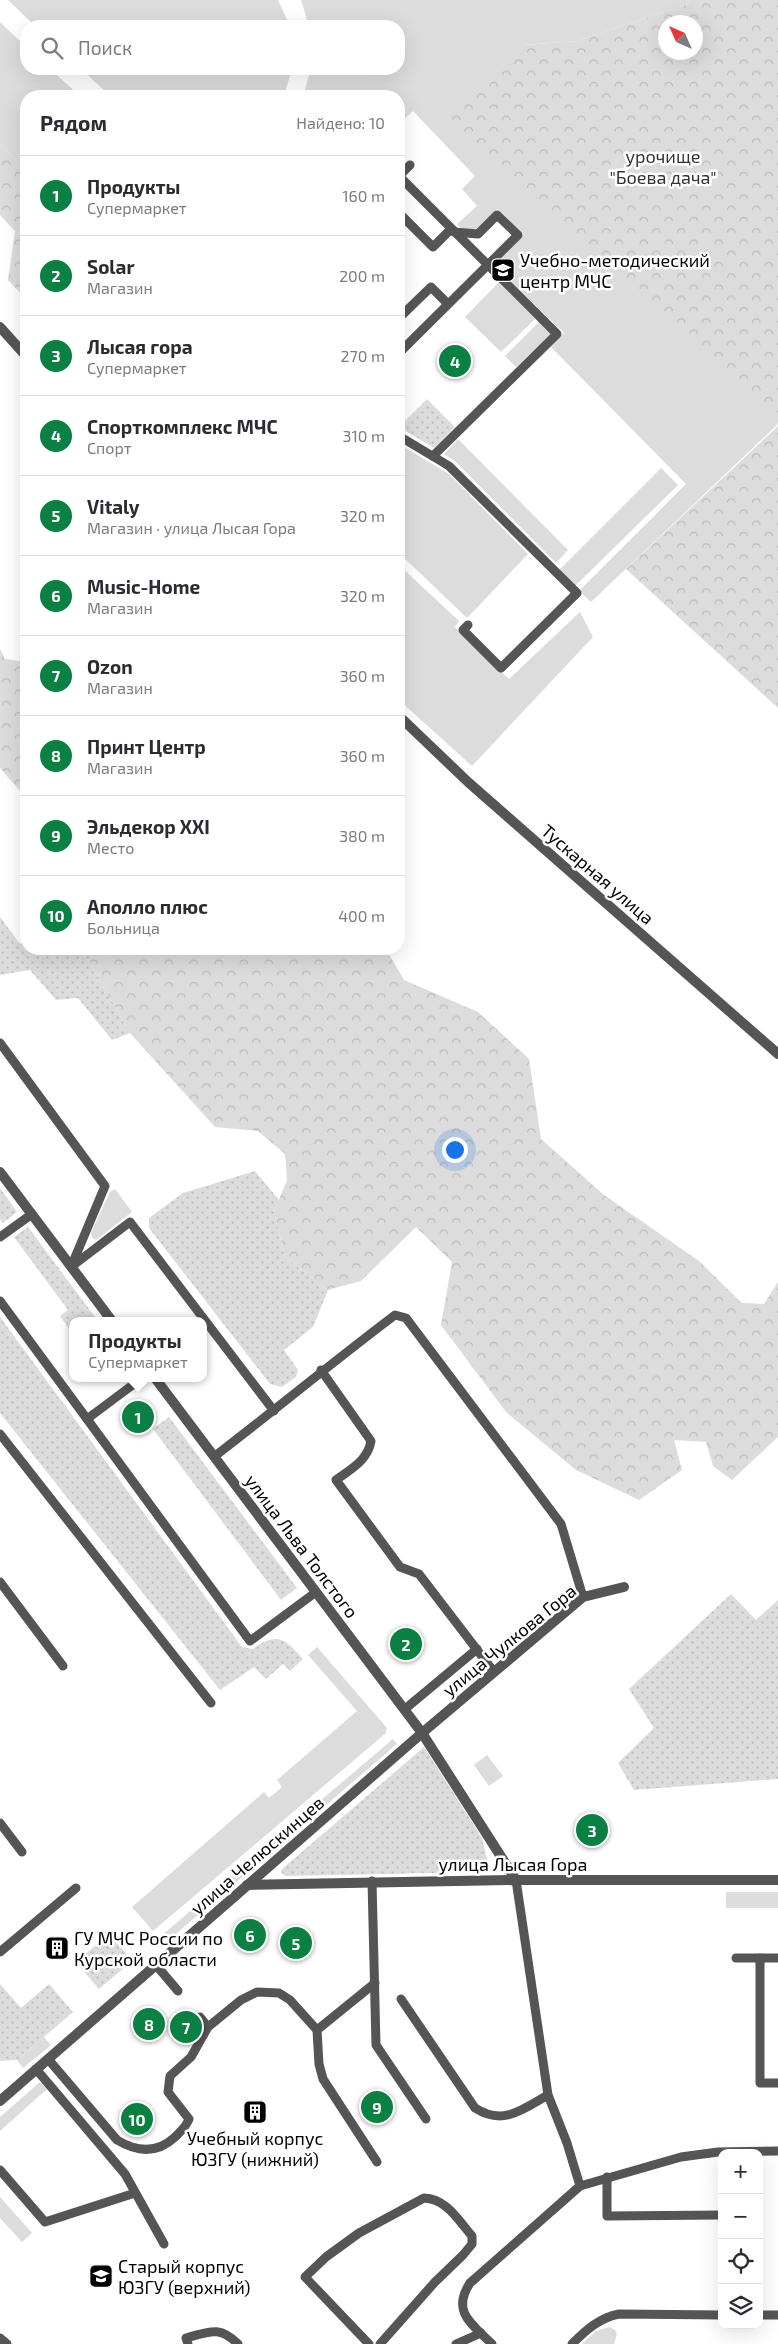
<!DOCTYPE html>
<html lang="ru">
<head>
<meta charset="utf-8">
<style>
  :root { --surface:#fff; --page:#f7f7f7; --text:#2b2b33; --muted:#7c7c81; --line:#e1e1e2; --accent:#0b8043 }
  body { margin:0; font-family:"Exo 2",sans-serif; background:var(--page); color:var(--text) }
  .controls { position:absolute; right:15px; bottom:15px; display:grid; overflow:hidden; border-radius:10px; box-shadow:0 5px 20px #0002 }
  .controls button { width:45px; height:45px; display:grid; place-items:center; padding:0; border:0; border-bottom:1px solid var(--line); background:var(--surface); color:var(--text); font:25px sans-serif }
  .compass { position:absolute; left:658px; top:15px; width:45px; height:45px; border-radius:50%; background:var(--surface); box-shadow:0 5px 20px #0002; rotate:315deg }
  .you { position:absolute; left:454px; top:1149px; width:18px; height:18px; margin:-12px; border:4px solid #fff; border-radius:50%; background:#1a73e8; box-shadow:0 0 0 8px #1a73e833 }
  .badge { display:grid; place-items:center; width:32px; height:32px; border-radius:50%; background:var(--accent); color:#fff; font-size:16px; font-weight:700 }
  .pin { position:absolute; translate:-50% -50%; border:2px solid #fff; box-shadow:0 1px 5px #0006 }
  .popup { position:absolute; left:69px; top:1317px; width:138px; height:65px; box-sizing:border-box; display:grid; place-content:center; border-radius:10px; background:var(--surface); filter:drop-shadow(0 1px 4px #0005); font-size:16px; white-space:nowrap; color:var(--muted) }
  .popup b { font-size:19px; color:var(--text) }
  .popup::after { content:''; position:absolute; left:50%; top:100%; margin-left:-10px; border:10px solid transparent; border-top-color:var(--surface) }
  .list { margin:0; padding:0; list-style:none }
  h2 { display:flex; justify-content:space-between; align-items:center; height:65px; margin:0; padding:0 20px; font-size:21px }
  h2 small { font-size:16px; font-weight:400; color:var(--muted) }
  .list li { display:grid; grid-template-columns:32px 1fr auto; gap:15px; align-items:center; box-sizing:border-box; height:80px; padding:0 20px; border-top:1px solid var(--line) }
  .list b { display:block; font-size:19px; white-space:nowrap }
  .list p { margin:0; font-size:16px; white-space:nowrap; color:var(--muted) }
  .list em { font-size:16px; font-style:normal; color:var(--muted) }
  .icon { flex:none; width:28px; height:28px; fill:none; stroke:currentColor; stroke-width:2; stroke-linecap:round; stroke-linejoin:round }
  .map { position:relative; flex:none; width:778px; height:2344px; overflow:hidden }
  .search { position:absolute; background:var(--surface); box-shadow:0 5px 20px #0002; left:20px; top:20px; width:385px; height:55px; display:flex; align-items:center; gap:12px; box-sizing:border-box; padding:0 18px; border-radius:20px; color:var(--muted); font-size:19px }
  .panel { position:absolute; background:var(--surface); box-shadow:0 5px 20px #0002; left:20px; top:90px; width:385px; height:865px; border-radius:20px }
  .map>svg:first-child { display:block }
</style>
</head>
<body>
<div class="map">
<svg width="778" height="2344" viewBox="0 0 778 2344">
  <defs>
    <pattern id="forest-crowns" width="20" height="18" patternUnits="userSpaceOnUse" patternTransform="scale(1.25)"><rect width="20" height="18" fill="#dcdcdc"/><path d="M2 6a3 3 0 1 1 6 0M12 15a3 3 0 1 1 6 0" fill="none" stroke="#bbb"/></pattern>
    <pattern id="park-dots" width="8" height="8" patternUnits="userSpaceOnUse" patternTransform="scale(1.25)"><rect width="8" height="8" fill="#dcdcdc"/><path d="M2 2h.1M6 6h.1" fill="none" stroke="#bbb" stroke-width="1.8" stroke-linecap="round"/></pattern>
  </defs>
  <rect width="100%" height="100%" fill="#fff"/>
  <g fill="#dcdcdc">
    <polygon points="8,0 278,0 290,26 35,26"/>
    <polygon points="301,0 690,0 688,4 577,41 523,45 778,424 591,602 579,591 686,484 551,347 564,333 494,265 524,234 497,209 476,229 462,229 457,224 477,206 462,189 475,176 413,111 399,124 399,96 303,96 311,69 399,69 399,26 309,26"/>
    <polygon points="0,22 26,47 26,69 50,69 80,96 26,96 26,170 0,145"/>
    <polygon points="81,69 292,69 285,92 282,96 110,96"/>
    <polygon points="499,282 535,319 501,352 465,317"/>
    <polygon points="539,322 551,334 516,367 505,356"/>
    <polygon points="458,439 568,550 556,563 455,461 444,454"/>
    <polygon points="399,444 449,474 528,554 467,618 399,553"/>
    <polygon points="661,468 678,485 574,587 558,571"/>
    <polygon points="399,565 459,621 455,627 509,679 580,612 593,637 472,766 399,700"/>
    <polygon points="115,1189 132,1212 96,1240 92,1238 91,1233 110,1192"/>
    <polygon points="317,1647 387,1728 386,1733 153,1931 132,1907 264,1792 269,1798 282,1787 277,1780 357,1711 308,1655"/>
    <polygon points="393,1739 397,1744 170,1939 161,1936"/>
    <polygon points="487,1755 503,1776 489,1786 474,1765"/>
    <rect x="726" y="1892" width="52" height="16"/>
    <polygon points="44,2037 51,2045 23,2068 17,2060"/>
    <polygon points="40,2082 47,2089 0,2131 0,2117"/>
    <polygon points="0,2197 32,2233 22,2242 0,2218"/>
    <polygon points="610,2327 615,2330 617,2334 614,2344 582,2344 596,2331"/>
  </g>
  <g fill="url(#forest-crowns)" fill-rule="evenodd">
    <path d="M690,0H778V424L441,121L523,45L577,41L688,4ZM666,22H696V52H666Z"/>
    <polygon points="0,145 26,170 26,299 8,280 15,231 0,215"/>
    <polygon points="778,426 778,708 626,569"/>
    <polygon points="0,649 5,659 26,662 26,798 0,768"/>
    <polygon points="95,949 386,949 404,980 478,1012 529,1059 541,1139 604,1195 699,1261 742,1303 764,1304 778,1282 778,1437 732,1480 713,1466 706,1442 674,1440 682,1470 639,1500 576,1470 506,1412 441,1325 452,1262 416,1227 361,1281 328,1290 285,1257 274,1212 287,1180 285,1154 258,1131 215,1127 130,1033 89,961"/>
  </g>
  <g fill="url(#park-dots)">
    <polygon points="427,399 455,427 434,448 399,427"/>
    <polygon points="0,917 20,944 26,940 26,949 95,949 89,961 130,1033 112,1040 78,998 56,1000 30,970 0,975"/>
    <polygon points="255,1171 279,1200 274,1212 285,1257 328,1290 313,1327 284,1350 298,1370 296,1377 282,1387 270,1384 149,1228 149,1218 183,1193"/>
    <polygon points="0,1188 17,1212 3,1223 0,1219"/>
    <polygon points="28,1227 98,1321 73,1321 73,1334 60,1316 68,1310 14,1237"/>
    <path d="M0,1317L242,1647L253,1649C277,1631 286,1639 303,1659L290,1671L283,1664L266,1679L254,1667L220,1690L0,1413Z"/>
    <polygon points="169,1417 297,1588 281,1600 153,1429"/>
    <polygon points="731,1594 756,1620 778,1600 778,1779 634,1790 618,1763 654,1728 629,1689"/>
    <polygon points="424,1747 482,1838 488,1864 486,1869 481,1872 285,1876 281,1872 282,1869"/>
    <polygon points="109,1934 131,1959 131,1962 99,1989 76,1962"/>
    <polygon points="0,1984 21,2008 49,1984 73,2012 17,2060 0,2061"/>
  </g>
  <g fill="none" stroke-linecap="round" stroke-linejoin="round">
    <g stroke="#555" stroke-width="9">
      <polyline points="399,176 557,334 433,456"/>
      <polyline points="399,176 410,165"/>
      <polyline points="399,213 433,247 451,229"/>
      <polyline points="399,318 431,287 448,304"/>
      <polyline points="399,353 518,235 497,215 478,234 454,232"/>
      <polyline points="399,436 449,466 577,593 501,668 463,630 468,625"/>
      <polyline points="0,1043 105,1186 71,1267 130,1222 274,1411"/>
      <polyline points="0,1237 32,1214"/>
      <polyline points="0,1301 87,1419"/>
      <path d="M321,1370L371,1441C368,1460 351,1469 336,1480L400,1567L419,1574L494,1672"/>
      <polyline points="142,1378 87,1419 250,1641 316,1592"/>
      <polyline points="0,1434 211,1703"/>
      <path d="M215,1456C275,1410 334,1361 395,1315L406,1318L561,1524L583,1597"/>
      <polyline points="0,1582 63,1666"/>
      <polyline points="405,1709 477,1649"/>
      <polyline points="0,1823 22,1852"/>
      <polyline points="516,1880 548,2095 567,2143 580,2186"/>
      <polyline points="372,1881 376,2045 426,2119"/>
      <polyline points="0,1952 76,1888"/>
      <polyline points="736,1958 778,1958"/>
      <polyline points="760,1958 760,2083 778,2083"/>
      <polyline points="156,1965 178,1991"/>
      <path d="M401,1999L475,2108C503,2126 522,2110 548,2095"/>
      <polyline points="200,2017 208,2027"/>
      <polyline points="317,2030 319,2064 323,2079 377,2162"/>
      <path d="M48,2059L117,2140C137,2152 157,2154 175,2137C181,2131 186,2127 189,2119L168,2092L170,2076L191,2057L208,2027L241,2000L257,1992L279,1993L290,2000L317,2030L375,1983"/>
      <polyline points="36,2069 125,2174 164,2244"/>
      <polyline points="0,2170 45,2222 135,2193"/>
      <polyline points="607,2177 607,2216 722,2215"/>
      <polyline points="759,2315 778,2315"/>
      <polyline points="0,2338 7,2344"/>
      <path d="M188,2344L186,2338C209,2332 219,2325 238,2344"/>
      <path d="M369,2344L305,2277L326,2257L359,2233L424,2198C447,2199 458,2220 472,2236V2244L463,2255L435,2282L380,2344"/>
      <polyline points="456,2344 481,2333"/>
      <path d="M492,2344C472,2324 451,2312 470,2283L580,2186L681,2157L718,2152L778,2151"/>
      <path d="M572,2344C586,2330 599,2318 619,2314L722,2315"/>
    </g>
    <g stroke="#555" stroke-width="10">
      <polyline points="0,327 26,356"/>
      <polyline points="399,716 468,782 778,1054"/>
      <polyline points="0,1172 112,1321"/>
      <polyline points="155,1378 422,1733 516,1880"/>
      <polyline points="422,1733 583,1597 624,1587"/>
      <polyline points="247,1885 516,1880 778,1880"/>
    </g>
    <polyline stroke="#555" stroke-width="10" points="0,2101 422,1733"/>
  </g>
  <defs>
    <g id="school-square" transform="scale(1.25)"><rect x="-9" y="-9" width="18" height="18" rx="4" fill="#000" stroke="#fff"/><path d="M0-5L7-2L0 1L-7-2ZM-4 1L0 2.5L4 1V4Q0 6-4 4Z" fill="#fff"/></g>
    <g id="building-square" transform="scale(1.25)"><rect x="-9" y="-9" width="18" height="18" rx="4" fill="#000" stroke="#fff"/><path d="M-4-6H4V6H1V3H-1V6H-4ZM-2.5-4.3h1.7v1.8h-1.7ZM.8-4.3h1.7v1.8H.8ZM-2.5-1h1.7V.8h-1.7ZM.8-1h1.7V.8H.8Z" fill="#fff"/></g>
    <g id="university-square" transform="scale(1.25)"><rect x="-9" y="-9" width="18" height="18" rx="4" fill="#000" stroke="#fff"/><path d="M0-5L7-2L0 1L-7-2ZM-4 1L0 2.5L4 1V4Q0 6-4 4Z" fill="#fff"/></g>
  </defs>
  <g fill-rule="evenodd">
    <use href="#school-square" x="503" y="270"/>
    <use href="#building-square" x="57" y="1948"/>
    <use href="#building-square" x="255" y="2112"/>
    <use href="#university-square" x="101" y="2276"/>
  </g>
  <g text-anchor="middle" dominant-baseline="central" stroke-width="5" stroke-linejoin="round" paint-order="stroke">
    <g font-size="18" fill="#333" stroke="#fff">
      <text x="663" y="156">урочище<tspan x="663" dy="21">"Боева дача"</tspan></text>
    </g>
    <g font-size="18" fill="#000" stroke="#fff" text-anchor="start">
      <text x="520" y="260">Учебно-методический<tspan x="520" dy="21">центр МЧС</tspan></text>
      <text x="74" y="1938">ГУ МЧС России по<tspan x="74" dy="21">Курской области</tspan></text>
      <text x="255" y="2138" text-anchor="middle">Учебный корпус<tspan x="255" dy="21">ЮЗГУ (нижний)</tspan></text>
      <text x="118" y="2266">Старый корпус<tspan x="118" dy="21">ЮЗГУ (верхний)</tspan></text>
    </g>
    <g font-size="18" fill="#000" stroke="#fff">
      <text transform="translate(598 874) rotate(41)">Тускарная улица</text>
      <text transform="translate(302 1546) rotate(53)">улица Льва Толстого</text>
      <text transform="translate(509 1640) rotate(-39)">улица Чулкова Гора</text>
      <text transform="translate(257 1855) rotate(-41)">улица Челюскинцев</text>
      <text x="513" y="1864">улица Лысая Гора</text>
    </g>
  </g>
</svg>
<div class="controls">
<button>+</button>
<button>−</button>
<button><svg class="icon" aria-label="locate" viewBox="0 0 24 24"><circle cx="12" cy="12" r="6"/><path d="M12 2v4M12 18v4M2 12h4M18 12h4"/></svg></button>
<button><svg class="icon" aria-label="layers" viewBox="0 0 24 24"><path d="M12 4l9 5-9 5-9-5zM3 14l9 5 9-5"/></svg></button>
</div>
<svg class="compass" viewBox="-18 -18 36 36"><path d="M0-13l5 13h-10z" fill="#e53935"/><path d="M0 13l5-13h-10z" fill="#7c7c81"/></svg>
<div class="you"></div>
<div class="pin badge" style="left:138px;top:1417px">1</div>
<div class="popup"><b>Продукты</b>Супермаркет</div>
<div class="pin badge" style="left:406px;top:1644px">2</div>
<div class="pin badge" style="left:592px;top:1830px">3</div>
<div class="pin badge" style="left:455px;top:361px">4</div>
<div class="pin badge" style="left:296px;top:1943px">5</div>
<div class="pin badge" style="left:250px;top:1935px">6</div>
<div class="pin badge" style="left:186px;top:2027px">7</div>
<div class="pin badge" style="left:149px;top:2024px">8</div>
<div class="pin badge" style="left:377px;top:2107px">9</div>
<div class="pin badge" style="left:137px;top:2119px">10</div>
<div class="search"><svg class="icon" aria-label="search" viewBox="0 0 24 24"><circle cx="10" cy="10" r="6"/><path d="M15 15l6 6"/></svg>Поиск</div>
<section class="panel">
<h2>Рядом<small>Найдено: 10</small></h2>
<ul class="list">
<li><span class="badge">1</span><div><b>Продукты</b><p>Супермаркет</p></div><em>160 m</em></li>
<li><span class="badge">2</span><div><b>Solar</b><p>Магазин</p></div><em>200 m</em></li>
<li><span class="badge">3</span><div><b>Лысая гора</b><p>Супермаркет</p></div><em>270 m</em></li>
<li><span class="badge">4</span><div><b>Спорткомплекс МЧС</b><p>Спорт</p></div><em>310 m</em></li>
<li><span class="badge">5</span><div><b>Vitaly</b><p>Магазин · улица Лысая Гора</p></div><em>320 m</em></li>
<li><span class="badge">6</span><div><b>Music-Home</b><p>Магазин</p></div><em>320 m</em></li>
<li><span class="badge">7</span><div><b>Ozon</b><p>Магазин</p></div><em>360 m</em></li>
<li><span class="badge">8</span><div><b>Принт Центр</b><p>Магазин</p></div><em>360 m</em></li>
<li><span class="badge">9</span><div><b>Эльдекор XXI</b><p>Место</p></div><em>380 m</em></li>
<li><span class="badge">10</span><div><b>Аполло плюс</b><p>Больница</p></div><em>400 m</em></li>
</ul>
</section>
</div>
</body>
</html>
